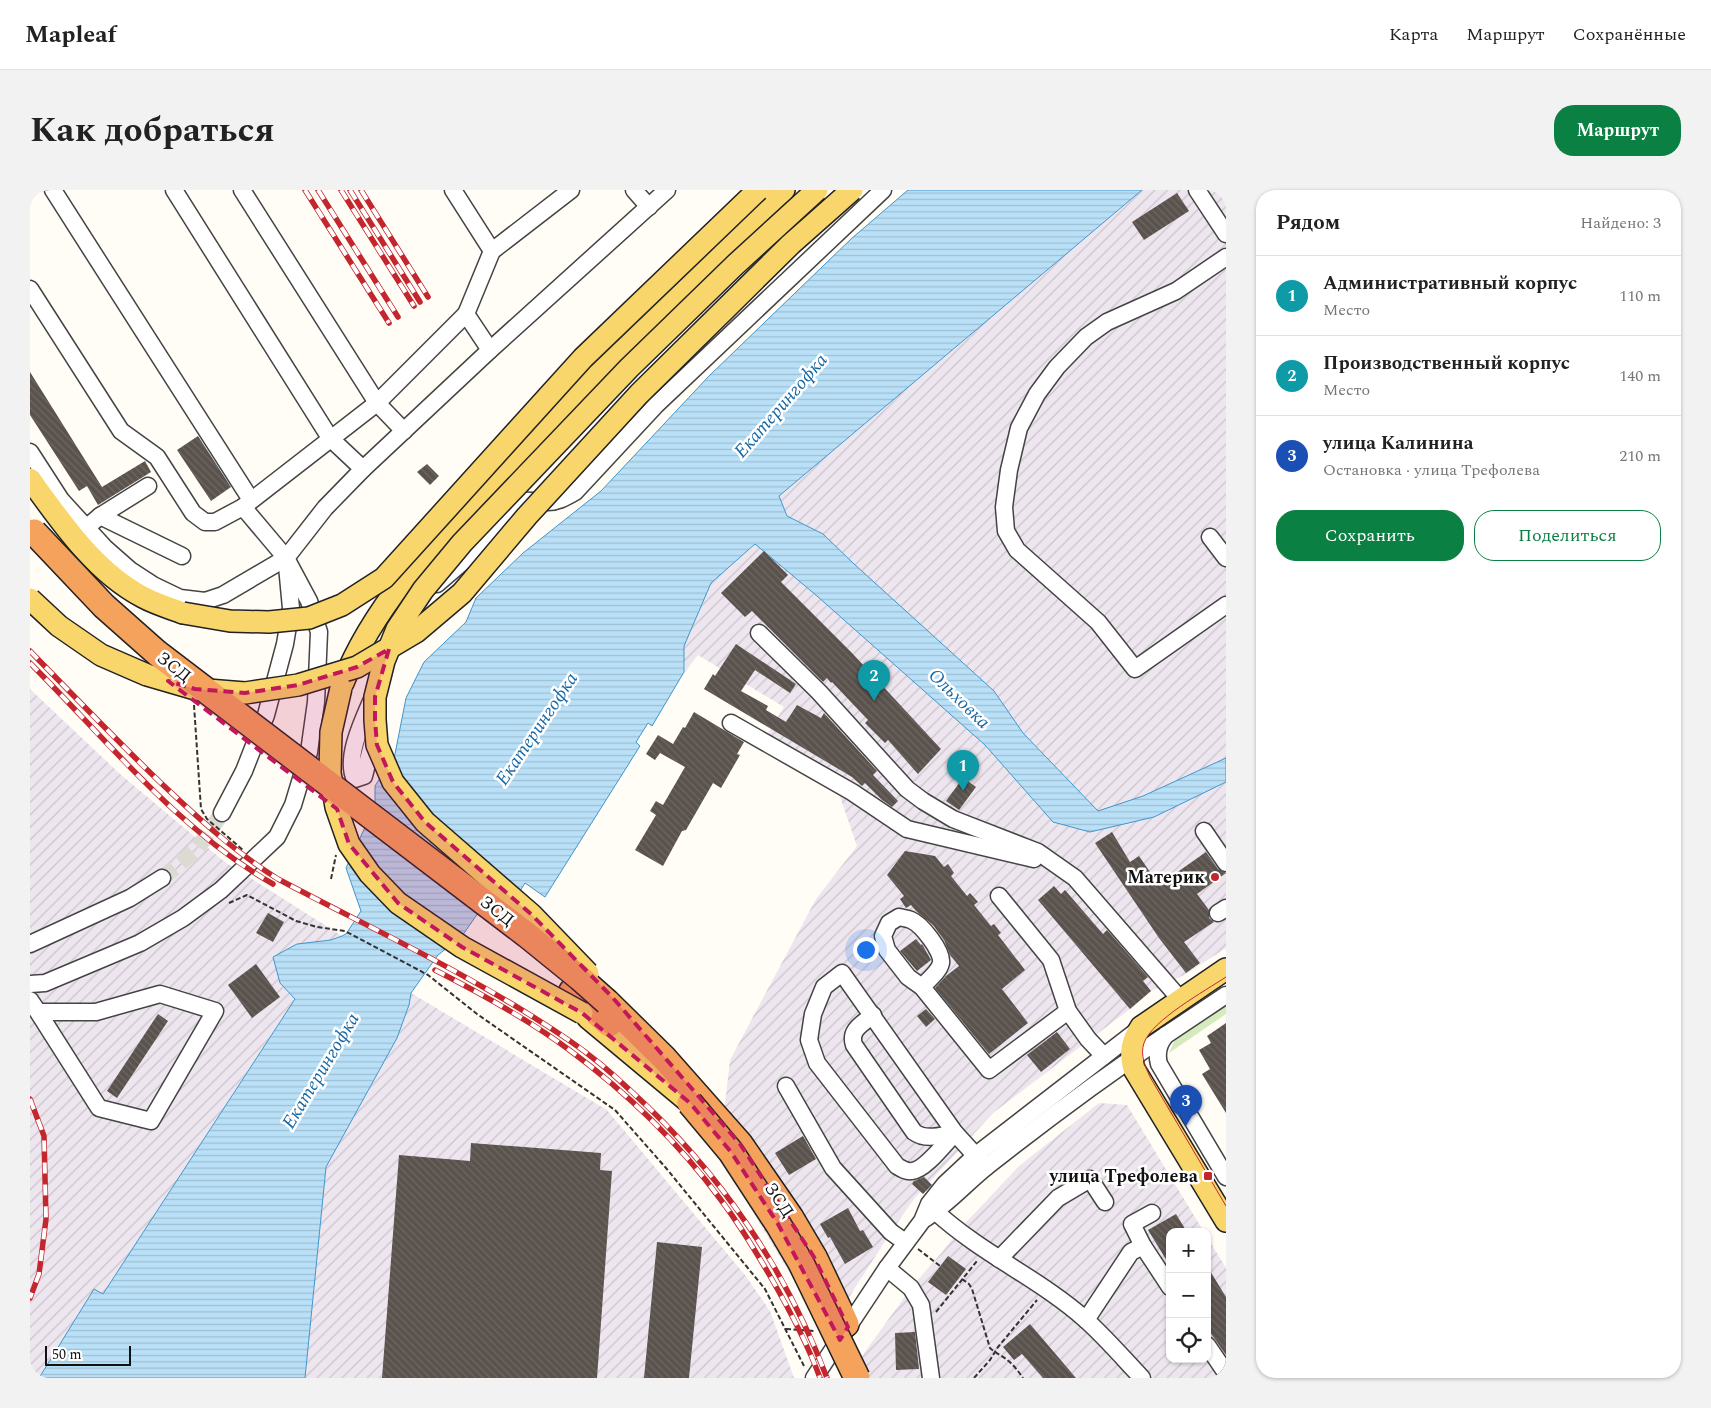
<!DOCTYPE html>
<html lang="ru">
<head>
<meta charset="utf-8">
<style>
  :root { --surface:#fff; --page:#f2f2f2; --text:#222; --muted:#767676; --line:#e0e0e0; --accent:#0b8043 }
  body { margin:0; font-family:Spectral,serif; background:var(--page); color:var(--text) }
  .controls { position:absolute; right:15px; bottom:15px; display:grid; overflow:hidden; border-radius:10px; box-shadow:0 1px 4px #0004 }
  .controls button { width:45px; height:45px; display:grid; place-items:center; padding:0; border:0; border-bottom:1px solid var(--line); background:var(--surface); color:var(--text); font:25px sans-serif }
  .scale { position:absolute; left:15px; bottom:12px; width:86px; box-sizing:border-box; padding-left:5px; border:2px solid #111; border-top:0; font-size:14px; line-height:18px; white-space:nowrap; color:#111; -webkit-text-stroke:4px #fff; paint-order:stroke }
  .you { position:absolute; left:835px; top:759px; width:18px; height:18px; margin:-12px; border:4px solid #fff; border-radius:50%; background:#1a73e8; box-shadow:0 0 0 8px #1a73e833 }
  .badge { display:grid; place-items:center; width:32px; height:32px; border-radius:50%; background:var(--accent); color:#fff; font-size:16px; font-weight:700 }
  .pin { position:absolute; translate:-50% -41px; filter:drop-shadow(0 1px 2px #0008) }
  .pin::after { content:''; position:absolute; top:26px; width:18px; height:15px; background:inherit; clip-path:polygon(0 0,100% 0,50% 100%) }
  .list { margin:0; padding:0; list-style:none }
  h2 { display:flex; justify-content:space-between; align-items:center; height:65px; margin:0; padding:0 20px; font-size:21px }
  h2 small { font-size:16px; font-weight:400; color:var(--muted) }
  .list li { display:grid; grid-template-columns:32px 1fr auto; gap:15px; align-items:center; box-sizing:border-box; height:80px; padding:0 20px; border-top:1px solid var(--line) }
  .list b { display:block; font-size:19px; white-space:nowrap }
  .list p { margin:0; font-size:16px; white-space:nowrap; color:var(--muted) }
  .list em { font-size:16px; font-style:normal; color:var(--muted) }
  .actions { display:flex; gap:10px; padding:15px 20px }
  .actions a { flex:1; padding:11px 0; border:1px solid var(--accent); border-radius:20px; text-align:center; font-size:18px; color:var(--accent) }
  .actions .main { background:var(--accent); color:#fff }
  .icon { flex:none; width:28px; height:28px; fill:none; stroke:currentColor; stroke-width:2; stroke-linecap:round; stroke-linejoin:round }
  .map { position:relative; flex:none; width:1196px; height:1188px; overflow:hidden; border-radius:20px }
  header { display:flex; align-items:center; gap:30px; box-sizing:border-box; height:70px; padding:0 25px; background:var(--surface); border-bottom:1px solid var(--line) }
  header strong { font-size:24px }
  nav { display:flex; gap:28px; margin-inline-start:auto; font-size:18px }
  .intro { display:flex; align-items:center; justify-content:space-between; box-sizing:border-box; height:120px; padding:0 30px }
  h1 { margin:0; font-size:35px }
  .button { padding:12px 22px; border-radius:20px; background:var(--accent); color:#fff; font-size:18px; font-weight:700 }
  main { display:flex; gap:30px; padding:0 30px }
  aside { flex:1; background:var(--surface); border-radius:20px; box-shadow:0 1px 4px #0004 }
  .map>svg:first-child { display:block }
</style>
</head>
<body>
<header>
<strong>Mapleaf</strong>
<nav><a>Карта</a><a>Маршрут</a><a>Сохранённые</a></nav>
</header>
<div class="intro"><h1>Как добраться</h1><a class="button">Маршрут</a></div>
<main>
<div class="map">
<svg width="1196" height="1188" viewBox="0 0 1196 1188">
  <defs>
    <pattern id="industrial-furrows" width="10" height="10" patternUnits="userSpaceOnUse" patternTransform="scale(1.25)"><rect width="10" height="10" fill="#eee6ef"/><path d="M-1 1l2-2M0 10L10 0M9 11l2-2" fill="none" stroke="#cbc4cc"/></pattern>
    <pattern id="water-rules" width="6" height="5" patternUnits="userSpaceOnUse" patternTransform="scale(1.25)"><rect width="6" height="5" fill="#b9e0f7"/><path d="M0 2.5h6" fill="none" stroke="#9ebfd3"/></pattern>
    <pattern id="building-back-hatch" width="6" height="6" patternUnits="userSpaceOnUse" patternTransform="scale(1.25)"><rect width="6" height="6" fill="#5a524d"/><path d="M-1 5l2 2M0 0l6 6M5-1l2 2" fill="none" stroke="#6d6662"/></pattern>
  </defs>
  <rect width="100%" height="100%" fill="#fffdf5"/>
  <g fill="url(#industrial-furrows)">
    <polygon points="1112,0 1196,0 1196,568 1113,607 1068,621 993,543 964,501 822,373 793,344 757,326 749,306"/>
    <polygon points="726,354 787,406 955,555 1023,632 1124,627 1196,592 1196,758 1156,784 1121,801 1100,819 963,923 884,1009 861,1042 796,1143 689,966 700,870 786,709 827,656 808,601 731,555 754,517 668,465 655,482 653,456 681,393"/>
    <polygon points="0,499 90,584 195,672 312,746 301,750 267,754 250,793 265,809 73,1104 64,1099 9,1188 0,1188"/>
    <polygon points="381,803 577,920 715,1085 740,1121 764,1188 275,1188 296,977 367,848 379,815"/>
    <polygon points="1069,913 1097,915 1174,1042 1140,1042 1140,1169 1177,1169 1177,1047 1196,1078 1196,1188 820,1188 819,1184 881,1098 913,1061 928,1041 989,976"/>
  </g>
  <polygon fill="#d5ebbd" points="1196,815 1196,824 1139,863 1145,850 1151,845"/>
  <polygon fill="url(#water-rules)" stroke="#3f96cf" points="878,0 1112,0 749,306 757,326 793,344 823,373 964,501 993,543 1068,621 1113,606 1196,568 1196,592 1124,627 1060,642 1023,632 955,555 787,406 725,354 681,393 654,456 654,482 622,536 618,533 606,552 610,556 515,707 495,693 487,706 465,699 432,746 408,765 381,803 379,815 367,848 296,977 275,1188 9,1188 64,1099 73,1104 265,809 250,793 243,767 267,754 301,750 312,746 316,744 331,721 316,678 345,616 345,596 365,564 376,508 394,472 436,432 446,408 493,363 571,301 679,186 821,49"/>
  <g fill="url(#building-back-hatch)">
    <polygon points="1147,3 1159,21 1114,50 1102,32"/>
    <polygon points="0,182 72,297 115,271 121,282 68,315 57,296 49,301 0,225"/>
    <polygon points="168,246 201,297 181,311 147,260"/>
    <polygon points="397,274 409,286 400,295 387,282"/>
    <polygon points="734,361 758,385 751,392 822,463 911,559 888,584 858,550 855,553 835,533 838,530 802,492 801,493 797,488 793,492 722,421 715,427 691,403"/>
    <polygon points="706,454 766,494 760,503 725,480 711,501 738,516 736,520 756,532 767,515 791,528 794,523 847,581 843,585 868,611 862,617 851,609 835,593 832,596 822,587 674,499 683,484 685,486"/>
    <polygon points="664,522 714,552 707,564 710,565 691,598 683,593 656,640 652,641 633,676 605,660 626,625 620,621 626,611 633,615 655,577 630,563 625,570 616,564 628,545 643,554 653,537 655,538"/>
    <polygon points="933,588 946,597 929,620 916,611"/>
    <polygon points="1082,642 1100,672 1109,666 1129,695 1176,662 1188,679 1196,683 1167,704 1179,720 1179,728 1184,732 1154,752 1170,773 1156,783 1129,748 1065,653"/>
    <polygon points="875,661 905,666 914,677 918,674 924,683 921,686 937,706 940,703 948,712 944,715 961,736 964,734 971,743 968,745 995,780 972,799 998,833 959,864 905,798 916,786 929,776 920,765 914,750 903,735 886,721 881,715 876,718 870,709 874,706 857,685"/>
    <polygon points="1024,696 1031,704 1035,700 1073,744 1077,740 1118,787 1113,791 1121,801 1100,819 1008,710"/>
    <polygon points="238,723 254,732 243,752 226,743"/>
    <polygon points="886,749 891,755 892,754 901,770 887,781 870,761"/>
    <polygon points="226,774 250,807 222,828 198,795"/>
    <polygon points="896,819 905,829 896,837 887,826"/>
    <polygon points="128,824 138,831 87,908 77,901"/>
    <polygon points="1196,833 1196,923 1172,884 1180,879 1169,860 1181,853 1177,846"/>
    <polygon points="1027,842 1040,859 1011,882 997,865"/>
    <polygon points="773,946 786,969 759,985 745,963"/>
    <polygon points="441,953 571,963 570,980 582,981 567,1188 352,1188 369,965 440,971"/>
    <polygon points="894,987 902,995 893,1004 882,994 884,991"/>
    <polygon points="818,1018 830,1041 833,1040 843,1057 815,1074 800,1047 798,1048 790,1034"/>
    <polygon points="1146,1024 1157,1042 1140,1042 1140,1076 1118,1040"/>
    <polygon points="627,1052 672,1057 659,1188 614,1188"/>
    <polygon points="918,1066 936,1079 916,1105 898,1092"/>
    <polygon points="1177,1076 1196,1107 1196,1165 1177,1138"/>
    <polygon points="1000,1134 1046,1188 1013,1188 992,1164 984,1170 973,1157"/>
    <polygon points="885,1142 889,1179 866,1180 865,1143"/>
  </g>
  <g fill="none" stroke-linecap="round" stroke-linejoin="round">
    <polyline stroke="#dbdad3" stroke-width="16" stroke-dasharray="16 8" stroke-linecap="butt" points="132,688 167,659 192,623"/>
    <g stroke="#444" stroke-width="19">
      <g id="minor">
        <polyline points="23,0 221,310"/>
        <polyline points="144,0 300,248 333,279"/>
        <polyline points="212,0 347,213 374,241"/>
        <polyline points="423,0 462,61 541,0"/>
        <polyline points="604,0 619,17"/>
        <polyline points="1167,0 1196,44"/>
        <polyline points="1196,67 1146,101 1077,132 1056,147 1027,177 1007,204 989,238 979,280 974,317 976,341 987,360 1068,432 1105,479 1196,415"/>
        <polyline points="0,99 91,241 127,267 163,323 175,332 185,332 213,317 347,213 436,124"/>
        <polyline points="460,160 436,124 462,61"/>
        <polyline points="0,262 31,310 75,358 100,380 123,395 150,408 175,411 193,405 256,368 295,318 333,279 460,160 637,0"/>
        <polyline points="70,326 118,296"/>
        <polyline points="56,338 70,326 152,366"/>
        <polyline points="1180,347 1196,368"/>
        <path d="M407,394L443,363L492,311C501,310 509,312 518,312C528,312 536,307 545,302L626,215L853,0"/>
        <polyline points="729,443 789,502 877,599 893,611 923,629 1008,662 1045,688 1150,809"/>
        <path d="M343,507C334,528 314,568 325,589L334,586L345,543"/>
        <polyline points="701,533 822,602 877,639 1004,669"/>
        <polyline points="192,623 214,581 236,525 255,454 261,418 257,376"/>
        <polyline points="1174,641 1196,673"/>
        <polyline points="969,706 1021,770 1038,821 1058,849 1074,866"/>
        <polyline points="1188,723 1196,718"/>
        <polyline points="0,754 100,708 132,688"/>
        <polyline points="0,794 15,793 110,753 153,728 191,700 247,647 263,615 279,562 286,512 289,442 279,411 256,368 213,317"/>
        <path d="M892,797C898,790 909,782 911,773C913,761 891,734 881,730C877,728 873,728 869,727L859,733L853,746L857,760L878,787L892,797L959,880L1038,821"/>
        <path d="M1196,805L1136,845C1128,854 1126,863 1129,874L1196,987"/>
        <polyline points="0,810 8,822 69,918 121,931 185,821 130,804 66,822 8,822"/>
        <path d="M843,825C832,834 819,840 824,855L884,942C896,951 912,945 925,943"/>
        <polyline points="756,896 803,978 861,1042 875,1052"/>
        <path d="M925,943C916,952 895,980 882,981C877,982 872,979 867,976L787,873L779,850L783,824L794,797L812,783L925,943L956,977"/>
        <path d="M906,1022C952,1064 1010,1089 1056,1130C1076,1148 1094,1169 1112,1188"/>
        <path d="M896,1028C919,1013 938,991 960,974C1017,929 1075,886 1136,845"/>
        <polyline points="1113,1056 1102,1034 1122,1023"/>
        <polyline points="969,1069 1028,1008 1060,989 1075,1012"/>
        <polyline points="857,1078 881,1098 891,1115 901,1188"/>
        <polyline points="1056,1130 1101,1062 1113,1056 1140,1097"/>
        <polyline points="1177,1155 1196,1183"/>
        <polyline points="784,1188 857,1078 892,1031 899,1014 915,994 946,965 1109,839"/>
      </g>
    </g>
    <g stroke="#222" stroke-width="24">
      <g id="major">
        <path d="M0,289C31,332 65,382 113,407C126,414 140,418 153,423"/>
        <path d="M313,493C347,405 423,334 486,266C519,232 551,196 585,162C640,107 696,53 754,0"/>
        <path d="M1196,779L1111,837C1102,851 1099,862 1104,879L1196,1031"/>
        <polyline points="558,828 660,913"/>
      </g>
    </g>
    <g stroke="#222" stroke-width="28">
      <g id="highway">
        <polyline points="542,801 579,834"/>
        <polyline points="577,812 634,868 710,954 761,1028 784,1067 816,1134"/>
      </g>
    </g>
    <g stroke="#333" stroke-width="2" stroke-dasharray="5 2.5" stroke-linecap="butt">
      <polyline points="164,515 171,619 177,629 213,660"/>
      <polyline points="301,689 306,665"/>
      <polyline points="199,713 217,705 266,731 287,737 315,741 398,785 447,824 585,920 636,978 735,1099 774,1176"/>
      <polyline points="888,1059 910,1076"/>
      <path d="M932,1089L939,1094L942,1099L960,1158C965,1163 971,1165 976,1169C983,1174 988,1181 993,1188"/>
      <polyline points="906,1122 947,1071"/>
      <polyline points="756,1139 784,1141"/>
      <polyline points="944,1188 960,1170 968,1157 1007,1110"/>
    </g>
    <use href="#minor" stroke="#fff" stroke-width="16"/>
    <use href="#major" stroke="#f9d66b" stroke-width="21"/>
    <use href="#highway" stroke="#f5a25d" stroke-width="25"/>
    <path stroke="#c4262e" stroke-width="1" d="M1196,787C1175,801 1122,830 1114,853C1110,865 1115,876 1120,887L1196,1016"/>
    <g stroke="#c4262e" stroke-width="5.5">
      <g id="rail">
        <polyline points="275,0 359,133"/>
        <polyline points="288,0 368,127"/>
        <polyline points="311,0 384,116"/>
        <polyline points="320,0 390,112"/>
        <polyline points="331,0 398,107"/>
        <path d="M0,461C44,506 87,551 132,594C169,629 205,662 248,689C346,741 448,788 540,851C562,866 583,884 602,902C689,981 756,1079 797,1188"/>
        <path d="M0,473C78,551 147,639 243,694"/>
        <path d="M405,780C448,802 499,830 538,859C595,901 649,953 691,1010C709,1034 725,1060 740,1086C759,1119 777,1152 790,1188"/>
        <polyline points="0,909 14,946 16,1029 9,1084 0,1108"/>
      </g>
    </g>
    <use href="#rail" stroke="#fff" stroke-width="4" stroke-dasharray="11" stroke-linecap="butt"/>
    <g stroke="#222" stroke-width="24" stroke-linecap="butt">
      <g id="major-bridge">
        <polyline points="0,409 29,436 71,465 117,485 165,499 215,503 268,495 327,477 386,442 432,403 497,326 609,204 761,54 822,0"/>
        <polyline points="153,423 200,431 239,432 279,428 312,415 354,388 553,168 728,0"/>
        <polyline points="311,498 301,542 300,583 306,617 319,654 340,684 368,713 432,757 552,823"/>
        <polyline points="558,783 502,725 395,632 363,592 347,555 345,530 345,507 354,471 367,439 393,400 432,353 599,178 705,75 787,0"/>
      </g>
    </g>
    <g stroke="#222" stroke-width="28" stroke-linecap="butt">
      <g id="highway-bridge">
        <polyline points="4,342 74,416 127,463 497,745 550,788 577,812"/>
        <polyline points="660,913 701,962 748,1034 771,1073 827,1188"/>
      </g>
    </g>
    <use href="#major-bridge" stroke="#f9d66b" stroke-width="21"/>
    <use href="#highway-bridge" stroke="#f5a25d" stroke-width="25"/>
  </g>
  <path fill="#c2185b" fill-opacity="0.2" stroke="#c2185b" stroke-width="4" stroke-dasharray="10 6" stroke-linejoin="round" d="M359,459L345,507V530L347,555L363,592L395,632L502,725L583,808L710,954L784,1067L818,1137L810,1150L748,1034L701,962L660,913L552,823L432,757L368,713L319,654L307,619L138,491L165,499L215,503L268,495L327,477Z"/>
  <g fill="#c4262e" stroke="#fff" stroke-width="2">
    <circle cx="1185" cy="687" r="5"/>
    <rect x="1173" y="981" width="10" height="10" rx="2.5"/>
  </g>
  <g text-anchor="middle" dominant-baseline="central" stroke-width="5" stroke-linejoin="round" paint-order="stroke">
    <g font-size="18" fill="#111" stroke="#fff">
      <text transform="translate(144 477) rotate(38)">ЗСД</text>
      <text transform="translate(467 721) rotate(38)">ЗСД</text>
      <text transform="translate(749 1010) rotate(56)">ЗСД</text>
    </g>
    <g font-size="18" font-weight="bold" fill="#111" stroke="#fff" text-anchor="end">
      <text x="1175" y="687">Материк</text>
      <text x="1168" y="986">улица Трефолева</text>
    </g>
    <g font-size="19" font-style="italic" fill="#1768a6" stroke="#fff">
      <text transform="translate(751 216) rotate(-49)">Екатерингофка</text>
      <text transform="translate(929 509) rotate(44)">Ольховка</text>
      <text transform="translate(507 539) rotate(-56)">Екатерингофка</text>
      <text transform="translate(291 881) rotate(-59)">Екатерингофка</text>
    </g>
  </g>
</svg>
<div class="controls">
<button>+</button>
<button>−</button>
<button><svg class="icon" aria-label="locate" viewBox="0 0 24 24"><circle cx="12" cy="12" r="6"/><path d="M12 2v4M12 18v4M2 12h4M18 12h4"/></svg></button>
</div>
<div class="scale">50 m</div>
<div class="you"></div>
<div class="pin badge" style="left:933px;top:601px;background:#0f9aa8">1</div>
<div class="pin badge" style="left:844px;top:511px;background:#0f9aa8">2</div>
<div class="pin badge" style="left:1156px;top:936px;background:#1a4fb4">3</div>
</div>
<aside>
<h2>Рядом<small>Найдено: 3</small></h2>
<ul class="list">
<li><span class="badge" style="background:#0f9aa8">1</span><div><b>Административный корпус</b><p>Место</p></div><em>110 m</em></li>
<li><span class="badge" style="background:#0f9aa8">2</span><div><b>Производственный корпус</b><p>Место</p></div><em>140 m</em></li>
<li><span class="badge" style="background:#1a4fb4">3</span><div><b>улица Калинина</b><p>Остановка · улица Трефолева</p></div><em>210 m</em></li>
</ul>
<div class="actions"><a class="main">Сохранить</a><a>Поделиться</a></div>
</aside>
</main>
</body>
</html>
